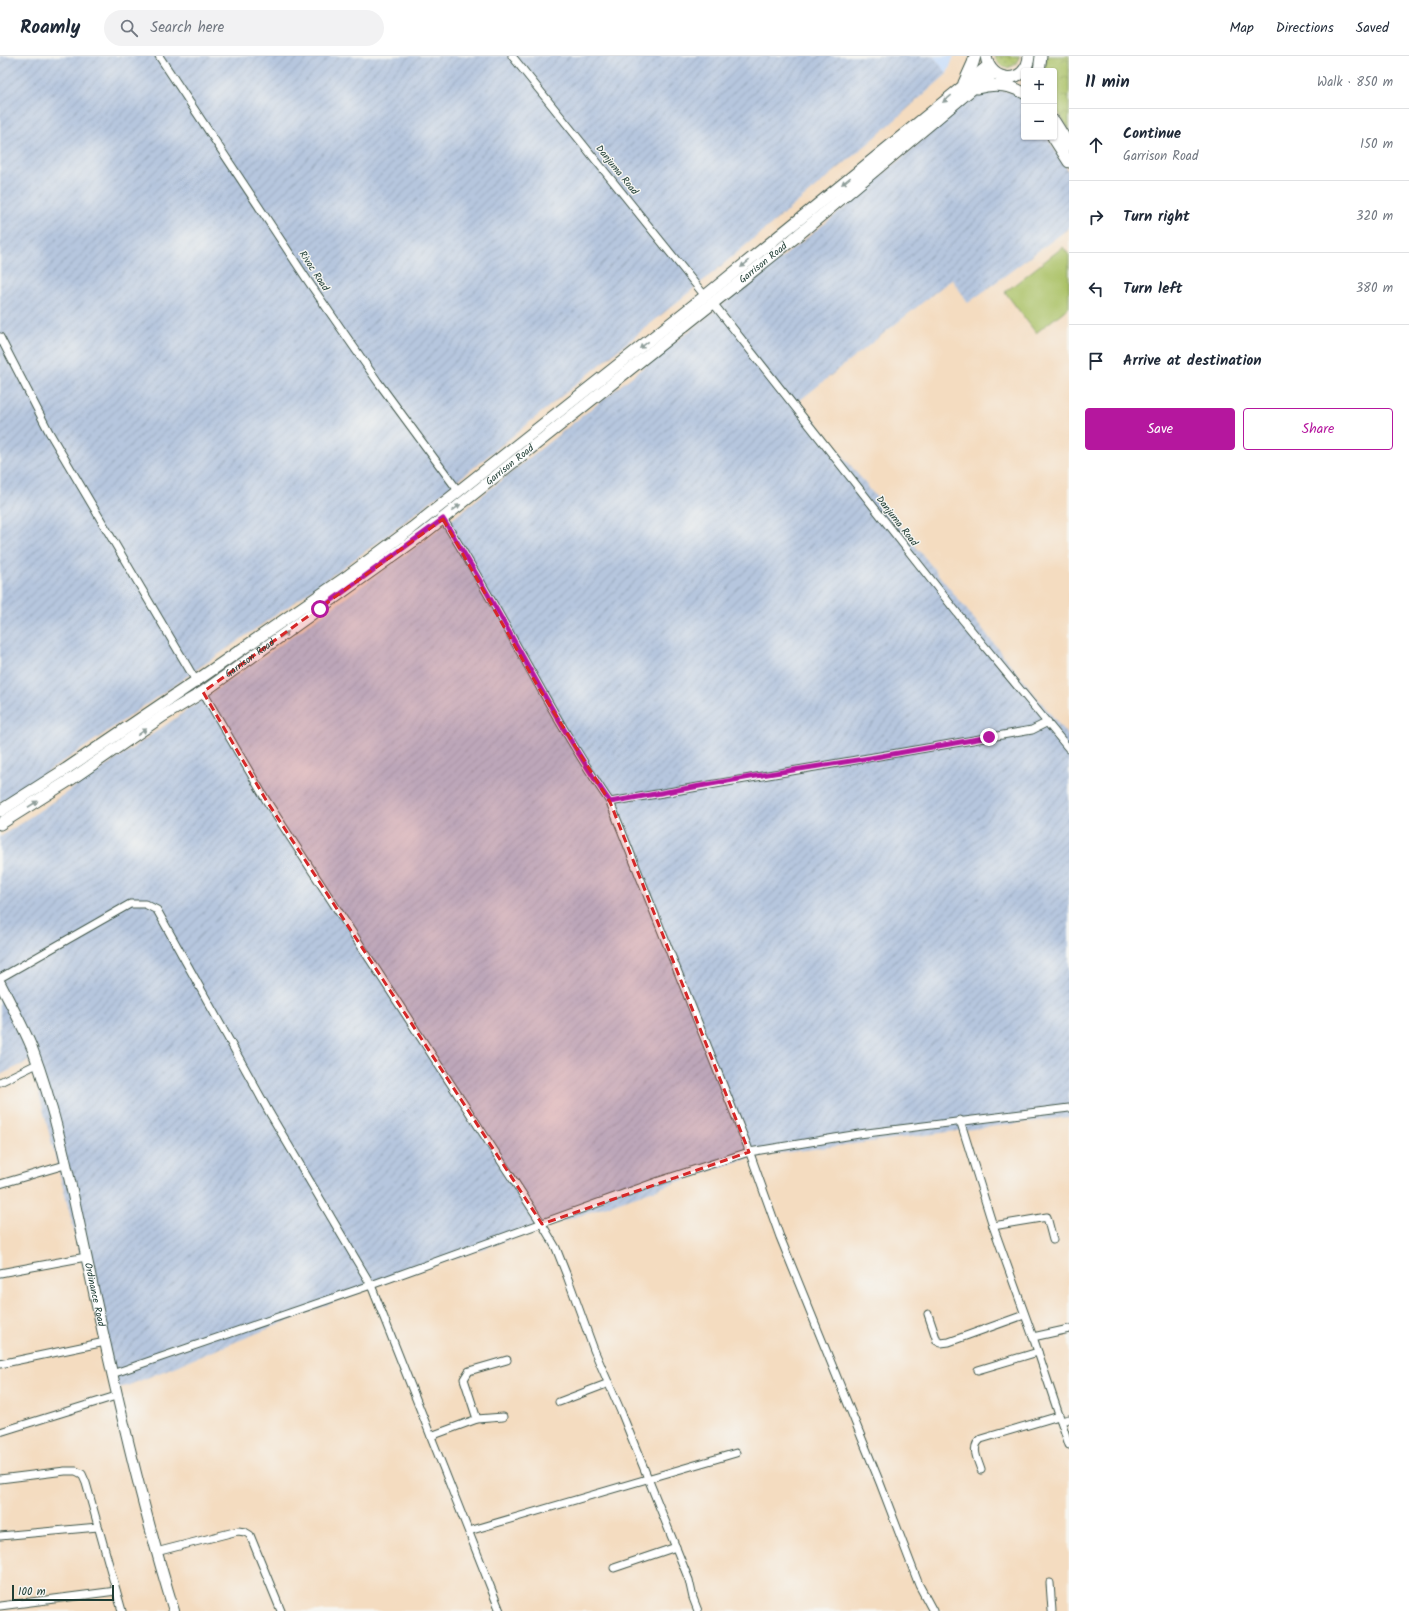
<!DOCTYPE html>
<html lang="en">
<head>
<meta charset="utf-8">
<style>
  :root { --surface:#fff; --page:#f2f2f3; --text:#1f2937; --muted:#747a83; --line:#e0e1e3; --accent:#b5179e }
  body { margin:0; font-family:Kalam,sans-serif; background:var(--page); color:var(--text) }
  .controls { position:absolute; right:12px; top:12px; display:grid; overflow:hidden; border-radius:4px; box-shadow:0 1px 3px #0004 }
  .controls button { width:36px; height:36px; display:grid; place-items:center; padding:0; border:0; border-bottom:1px solid var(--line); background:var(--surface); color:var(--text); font:20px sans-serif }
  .scale { position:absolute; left:12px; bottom:10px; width:102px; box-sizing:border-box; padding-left:4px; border:2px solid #1f3d34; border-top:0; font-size:11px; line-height:14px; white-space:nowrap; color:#1f3d34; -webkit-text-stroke:3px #f6f6f2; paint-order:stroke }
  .stop { position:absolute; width:12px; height:12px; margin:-9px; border:3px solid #b5179e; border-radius:50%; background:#fff }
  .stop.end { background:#b5179e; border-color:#fff; box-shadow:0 1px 4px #0008 }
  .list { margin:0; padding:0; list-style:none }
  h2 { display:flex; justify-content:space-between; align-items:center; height:52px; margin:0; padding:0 16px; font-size:17px }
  h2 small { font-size:13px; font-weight:400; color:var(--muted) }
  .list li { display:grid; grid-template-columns:26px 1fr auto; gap:12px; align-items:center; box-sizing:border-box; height:72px; padding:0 16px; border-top:1px solid var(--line) }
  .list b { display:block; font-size:15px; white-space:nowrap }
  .list p { margin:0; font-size:13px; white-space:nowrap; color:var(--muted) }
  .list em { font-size:13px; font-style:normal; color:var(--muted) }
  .actions { display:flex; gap:8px; padding:12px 16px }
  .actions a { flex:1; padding:9px 0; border:1px solid var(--accent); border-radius:4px; text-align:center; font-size:14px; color:var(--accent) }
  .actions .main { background:var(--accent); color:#fff }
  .icon { flex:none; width:22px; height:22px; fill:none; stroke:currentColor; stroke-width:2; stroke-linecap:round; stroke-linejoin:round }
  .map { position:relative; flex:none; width:1069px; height:1555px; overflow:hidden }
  header { display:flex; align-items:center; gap:24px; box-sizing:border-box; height:56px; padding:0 20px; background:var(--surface); border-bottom:1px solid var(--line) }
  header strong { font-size:19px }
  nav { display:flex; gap:22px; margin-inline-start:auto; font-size:14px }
  .search { width:280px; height:36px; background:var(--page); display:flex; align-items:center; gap:10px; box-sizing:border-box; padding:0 14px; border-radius:22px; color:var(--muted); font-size:15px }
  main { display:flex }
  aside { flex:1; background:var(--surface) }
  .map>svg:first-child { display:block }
</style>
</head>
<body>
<header>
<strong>Roamly</strong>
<div class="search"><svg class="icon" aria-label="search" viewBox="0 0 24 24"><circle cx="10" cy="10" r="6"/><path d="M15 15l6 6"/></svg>Search here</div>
<nav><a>Map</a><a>Directions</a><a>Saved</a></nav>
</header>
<main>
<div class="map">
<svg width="1069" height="1555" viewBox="0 0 1069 1555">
  <defs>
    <pattern id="industrial-furrows" width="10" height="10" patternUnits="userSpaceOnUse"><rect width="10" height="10" fill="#b6c6de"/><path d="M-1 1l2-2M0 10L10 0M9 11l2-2" fill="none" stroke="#93a2b5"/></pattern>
    <pattern id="grass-dots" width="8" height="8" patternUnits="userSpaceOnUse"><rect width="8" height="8" fill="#acc267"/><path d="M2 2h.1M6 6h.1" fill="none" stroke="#8b9f56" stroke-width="1.8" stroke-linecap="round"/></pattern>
    <pattern id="park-crowns" width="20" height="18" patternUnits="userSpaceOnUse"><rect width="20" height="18" fill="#acc267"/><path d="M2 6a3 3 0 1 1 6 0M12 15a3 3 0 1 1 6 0" fill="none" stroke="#8b9f56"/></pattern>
  </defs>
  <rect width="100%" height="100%" fill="#f6f6f2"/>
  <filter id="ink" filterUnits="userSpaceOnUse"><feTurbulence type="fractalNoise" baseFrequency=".025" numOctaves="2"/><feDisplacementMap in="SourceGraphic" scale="8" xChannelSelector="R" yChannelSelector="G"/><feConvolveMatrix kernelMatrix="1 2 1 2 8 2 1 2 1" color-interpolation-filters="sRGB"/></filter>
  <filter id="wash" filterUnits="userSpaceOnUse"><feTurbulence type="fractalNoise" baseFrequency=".012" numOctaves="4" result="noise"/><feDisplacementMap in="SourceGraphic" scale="16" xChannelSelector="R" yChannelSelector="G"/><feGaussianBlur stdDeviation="0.9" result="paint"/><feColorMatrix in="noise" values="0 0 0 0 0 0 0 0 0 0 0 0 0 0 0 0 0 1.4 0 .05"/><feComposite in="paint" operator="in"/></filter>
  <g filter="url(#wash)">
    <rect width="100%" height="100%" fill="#f4dcc0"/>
    <polygon fill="#c8ddf9" points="933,0 954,0 947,18"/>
    <g fill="url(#industrial-furrows)">
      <polygon points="0,0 933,0 947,18 870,86 703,225 466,418 388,479 299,543 82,693 0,747"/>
      <polygon points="995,33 1015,37 1023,44 1024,46 1024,81 1047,81 1069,116 1069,172 968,247 952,223 799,345 1069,681 1069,1061 766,1099 736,1106 376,1229 127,1330 115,1333 37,1030 29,1005 0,1019 0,781 127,696 289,583 431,480 848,149 971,41 979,37"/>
    </g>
    <polygon fill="url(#grass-dots)" stroke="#66804e" points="994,0 1020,0 1015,9 1008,12 1000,9"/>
    <polygon fill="url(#park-crowns)" stroke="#66804e" points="1045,0 1069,0 1069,74 1054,49 1054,15 1044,15"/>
    <polygon fill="#acc267" stroke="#66804e" points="1063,191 1069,199 1069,251 1036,277 1005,236"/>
  </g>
  <g filter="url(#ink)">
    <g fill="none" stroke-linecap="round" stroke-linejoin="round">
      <g stroke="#3f5549" stroke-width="9">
        <g id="street">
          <polyline points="159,0 308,225 378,326 459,436"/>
          <polyline points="512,0 705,240"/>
          <polyline points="713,247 962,563 1069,693"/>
          <polyline points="0,281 49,376 196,625"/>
          <path d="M443,463C502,555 548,656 610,746L747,1089L780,1181L880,1427L919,1529L933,1555"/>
          <polyline points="203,636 266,744 542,1168 556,1192 567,1220 594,1294 622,1358 689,1524 693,1542 698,1555"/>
          <path d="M610,746C751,721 891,699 1032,674L1048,666"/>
          <polyline points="0,922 130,848 145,848 157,854 269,1056 371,1229 500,1555"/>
          <polyline points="0,1026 37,1008"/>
          <polyline points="960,1064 993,1170 1033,1281 1069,1389"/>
          <polyline points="0,1128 65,1109"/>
          <polyline points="993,1170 1047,1161 1053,1184"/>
          <polyline points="0,1217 86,1201"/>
          <polyline points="928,1258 937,1285 941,1287 949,1286 1024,1259"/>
          <polyline points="1033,1281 1069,1273"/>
          <polyline points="0,1308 105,1286"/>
          <polyline points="978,1314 1038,1296"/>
          <polyline points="112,1318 371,1229 659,1125 749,1096 859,1078 1069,1052"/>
          <polyline points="559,1346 609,1327"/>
          <polyline points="477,1363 464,1323 469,1315 507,1304"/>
          <polyline points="1061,1365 1069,1363"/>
          <polyline points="0,1376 116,1340"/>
          <polyline points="431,1380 477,1363 503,1361"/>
          <path d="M981,1414C978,1404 970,1391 981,1383L1059,1360"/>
          <polyline points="0,1423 65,1415 76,1415 82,1418 86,1427 122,1555"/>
          <polyline points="469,1475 736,1397"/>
          <polyline points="0,1480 98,1471"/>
          <polyline points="156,1496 238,1475 245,1476 250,1479 281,1555"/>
          <polyline points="614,1512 676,1491"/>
          <polyline points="1050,1527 1052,1555"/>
          <polyline points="0,1550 116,1535"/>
        </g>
      </g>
      <g stroke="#3f5549" stroke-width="12">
        <g id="secondary">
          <path id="s1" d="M0,927C11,949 23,970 32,992C60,1066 75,1150 92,1227C116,1337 141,1447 174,1555"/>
        </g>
      </g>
      <g stroke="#3f5549" stroke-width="13">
        <g id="primary">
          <path d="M986,0C990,28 1027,29 1029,0"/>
          <polyline points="1039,15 1041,0"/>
          <polyline points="964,27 973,7 975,0"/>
          <path d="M977,32C994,27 1009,28 1024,37"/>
          <polyline points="1054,65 1069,89"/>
          <polyline points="1053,81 1069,106"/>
          <polyline points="0,755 66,713 196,625 349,519 412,472 705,240 988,10"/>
          <path id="s2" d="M0,768L73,722L163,660L203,636L422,479L792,184L972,33L994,17"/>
        </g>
      </g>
      <use href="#street" stroke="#fff" stroke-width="7"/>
      <use href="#secondary" stroke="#fff" stroke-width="10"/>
      <use href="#primary" stroke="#fff" stroke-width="11"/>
    </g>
    <defs><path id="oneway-solid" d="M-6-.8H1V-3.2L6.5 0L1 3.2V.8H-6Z"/></defs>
    <g fill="#8f9e9a">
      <use href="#oneway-solid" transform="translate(947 43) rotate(141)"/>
      <use href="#oneway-solid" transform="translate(846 125) rotate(141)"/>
      <use href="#oneway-solid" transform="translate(745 208) rotate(141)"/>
      <use href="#oneway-solid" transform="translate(644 289) rotate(142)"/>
      <use href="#oneway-solid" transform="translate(456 452) rotate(-38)"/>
      <use href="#oneway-solid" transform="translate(284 579) rotate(-35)"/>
      <use href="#oneway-solid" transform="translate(142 676) rotate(-36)"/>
      <use href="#oneway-solid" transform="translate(33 748) rotate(-33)"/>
    </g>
  </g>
  <g fill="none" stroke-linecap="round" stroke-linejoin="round" filter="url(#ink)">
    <path stroke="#b5179e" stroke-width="5" d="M320,553L443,463C502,555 548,656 610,746L756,720L870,702L989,681"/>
  </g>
  <path fill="#d62828" fill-opacity="0.2" stroke="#d62828" stroke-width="3" stroke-dasharray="8 5" stroke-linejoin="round" d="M443,463L537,629L610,746L749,1096L542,1168L266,744L203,636Z"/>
  <g text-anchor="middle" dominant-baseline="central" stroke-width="3" stroke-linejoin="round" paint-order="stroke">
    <g font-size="10" fill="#1f3d34" stroke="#f6f6f2">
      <text transform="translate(617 114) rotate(51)">Danjuma Road</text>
      <text stroke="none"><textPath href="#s2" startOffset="948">Garrison Road</textPath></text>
      <text transform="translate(314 215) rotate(57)">Rivoc Road</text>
      <text stroke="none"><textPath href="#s2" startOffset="624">Garrison Road</textPath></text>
      <text transform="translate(897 465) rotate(52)">Danjuma Road</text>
      <text stroke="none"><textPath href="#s2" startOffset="300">Garrison Road</textPath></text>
      <text stroke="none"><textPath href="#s1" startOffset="327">Ordinance Road</textPath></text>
    </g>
  </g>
</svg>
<div class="controls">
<button>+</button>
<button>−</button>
</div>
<div class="scale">100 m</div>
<div class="stop" style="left:320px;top:553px"></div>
<div class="stop end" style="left:989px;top:681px"></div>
</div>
<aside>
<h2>11 min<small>Walk · 850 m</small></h2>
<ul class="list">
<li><svg class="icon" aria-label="ahead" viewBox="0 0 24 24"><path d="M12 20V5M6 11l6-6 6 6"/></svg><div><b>Continue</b><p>Garrison Road</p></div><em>150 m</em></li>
<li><svg class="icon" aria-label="right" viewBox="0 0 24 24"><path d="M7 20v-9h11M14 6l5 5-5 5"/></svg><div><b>Turn right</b></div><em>320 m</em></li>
<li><svg class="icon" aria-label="left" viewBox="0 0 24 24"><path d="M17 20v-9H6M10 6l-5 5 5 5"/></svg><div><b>Turn left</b></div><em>380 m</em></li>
<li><svg class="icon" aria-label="arrive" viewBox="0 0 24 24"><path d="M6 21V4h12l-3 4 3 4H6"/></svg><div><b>Arrive at destination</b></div></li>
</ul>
<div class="actions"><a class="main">Save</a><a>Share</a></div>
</aside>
</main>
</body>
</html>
